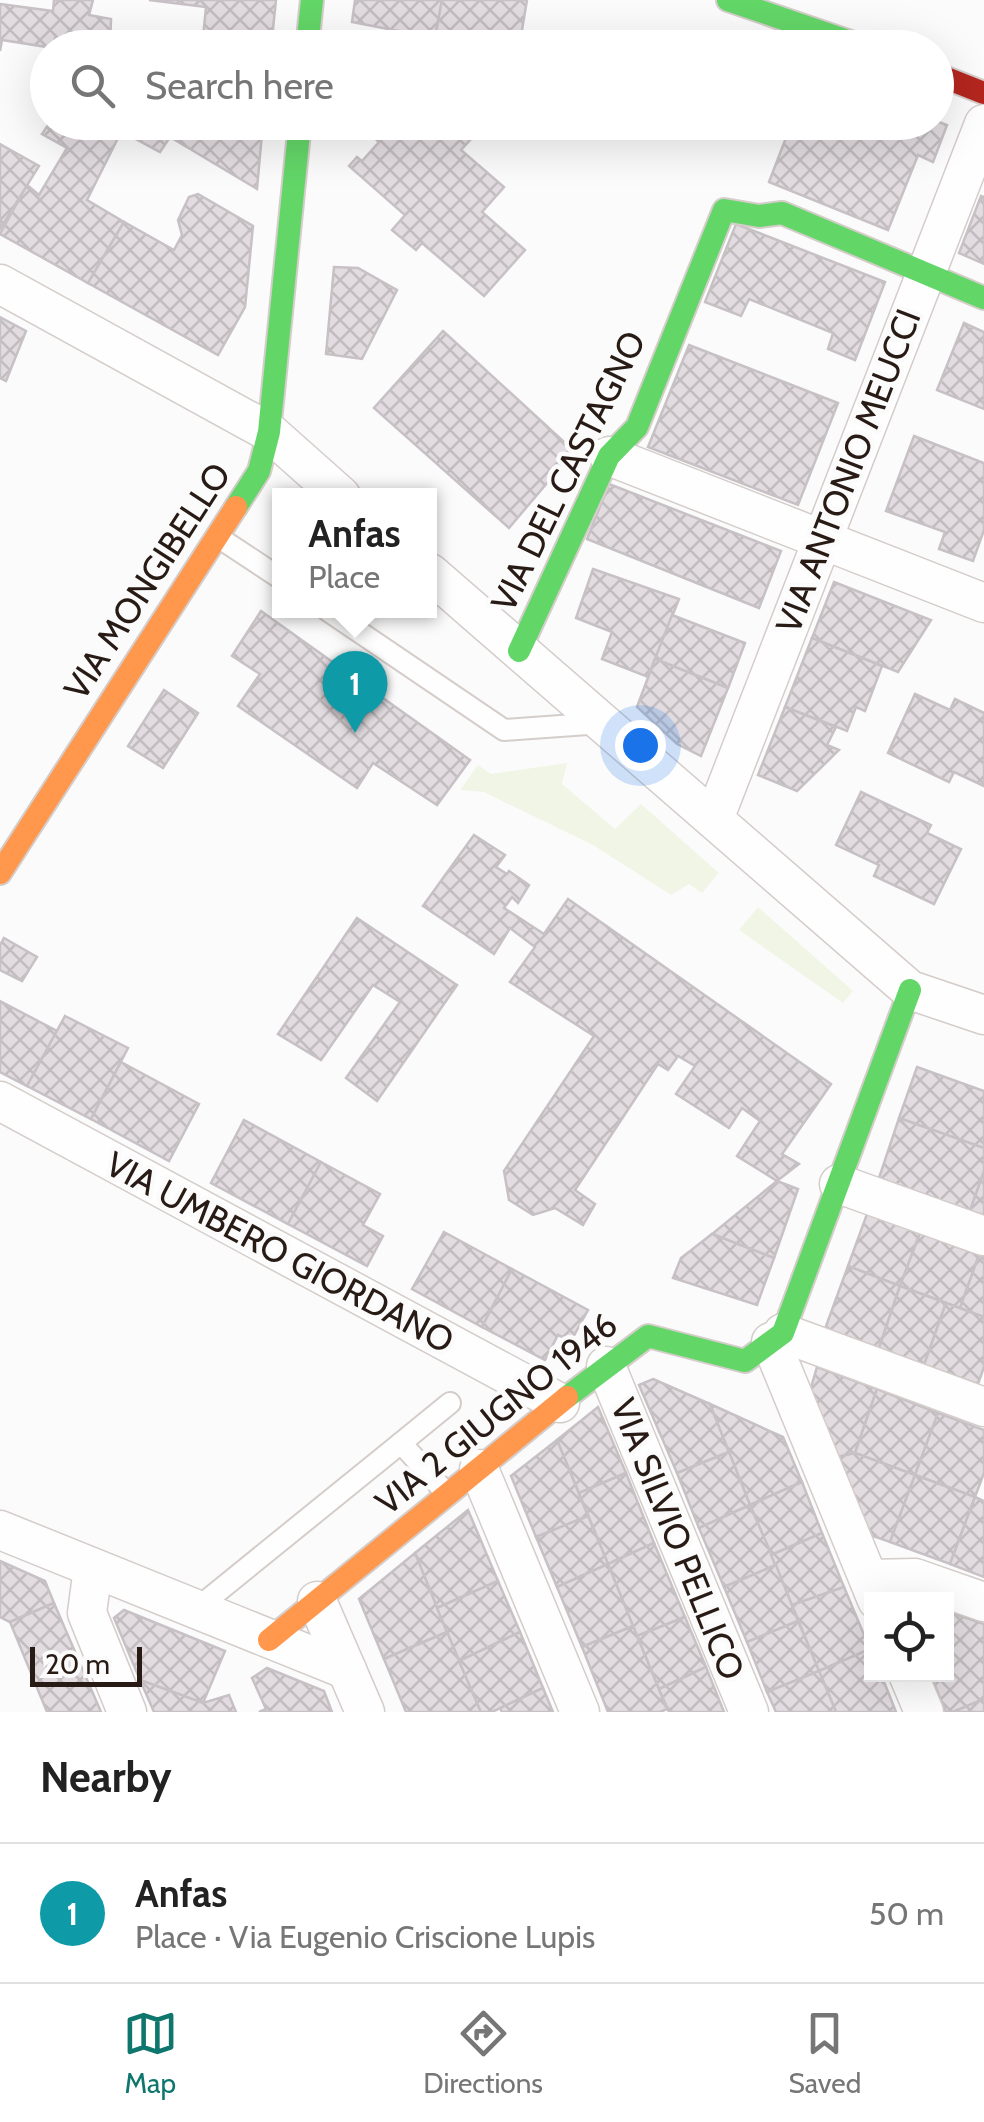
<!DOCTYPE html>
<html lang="en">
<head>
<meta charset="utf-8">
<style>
  :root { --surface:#fff; --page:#f2f2f2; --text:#222; --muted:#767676; --line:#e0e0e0; --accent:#0f766e }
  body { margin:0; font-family:Cabin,sans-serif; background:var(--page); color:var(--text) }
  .controls { position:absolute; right:30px; bottom:30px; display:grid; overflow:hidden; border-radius:0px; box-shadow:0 10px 40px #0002 }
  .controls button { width:90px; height:90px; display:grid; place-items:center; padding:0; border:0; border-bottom:2px solid var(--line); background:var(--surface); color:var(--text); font:50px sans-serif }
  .scale { position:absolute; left:30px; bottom:25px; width:112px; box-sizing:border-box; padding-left:10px; border:5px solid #281b15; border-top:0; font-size:28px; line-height:35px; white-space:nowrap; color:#281b15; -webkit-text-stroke:8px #fbfbfb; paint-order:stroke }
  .you { position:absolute; left:640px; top:745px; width:35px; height:35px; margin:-25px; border:8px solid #fff; border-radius:50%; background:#1a73e8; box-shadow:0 0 0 15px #1a73e833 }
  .badge { display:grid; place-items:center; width:65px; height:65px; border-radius:50%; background:var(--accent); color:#fff; font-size:32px; font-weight:700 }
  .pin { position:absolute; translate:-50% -82px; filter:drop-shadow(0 2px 5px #0008) }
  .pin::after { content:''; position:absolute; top:52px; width:35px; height:30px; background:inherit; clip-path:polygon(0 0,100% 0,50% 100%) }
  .popup { position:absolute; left:272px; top:488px; width:165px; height:130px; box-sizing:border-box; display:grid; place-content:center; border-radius:0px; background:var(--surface); filter:drop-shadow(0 2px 8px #0005); font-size:32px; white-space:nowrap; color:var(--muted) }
  .popup b { font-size:38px; color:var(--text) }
  .popup::after { content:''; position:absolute; left:50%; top:100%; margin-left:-20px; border:20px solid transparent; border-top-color:var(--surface) }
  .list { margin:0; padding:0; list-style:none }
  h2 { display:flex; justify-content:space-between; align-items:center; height:130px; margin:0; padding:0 40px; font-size:42px }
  h2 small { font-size:32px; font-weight:400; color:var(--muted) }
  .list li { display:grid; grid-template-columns:65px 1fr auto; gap:30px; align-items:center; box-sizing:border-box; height:140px; padding:0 40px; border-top:2px solid var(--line) }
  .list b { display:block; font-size:38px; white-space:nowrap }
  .list p { margin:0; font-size:32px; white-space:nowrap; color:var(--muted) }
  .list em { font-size:32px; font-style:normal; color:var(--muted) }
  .icon { flex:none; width:55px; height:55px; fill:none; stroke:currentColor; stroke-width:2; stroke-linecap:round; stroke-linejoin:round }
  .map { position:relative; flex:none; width:984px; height:1712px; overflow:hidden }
  .search { position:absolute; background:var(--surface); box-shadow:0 10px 40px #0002; left:30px; right:30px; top:30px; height:110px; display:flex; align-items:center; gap:25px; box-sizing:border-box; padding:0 35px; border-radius:55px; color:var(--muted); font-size:38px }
  .sheet { height:270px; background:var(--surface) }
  nav { display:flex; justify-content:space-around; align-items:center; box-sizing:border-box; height:140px; border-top:2px solid var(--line); background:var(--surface); font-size:28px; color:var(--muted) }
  nav a { display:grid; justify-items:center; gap:5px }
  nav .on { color:var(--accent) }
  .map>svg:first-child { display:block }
</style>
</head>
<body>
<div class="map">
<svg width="984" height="1712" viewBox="0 0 984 1712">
  <defs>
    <pattern id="building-cross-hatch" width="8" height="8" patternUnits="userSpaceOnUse" patternTransform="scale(2.5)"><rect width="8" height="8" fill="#e2dce0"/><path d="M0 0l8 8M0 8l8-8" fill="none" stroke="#c2bcbf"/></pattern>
  </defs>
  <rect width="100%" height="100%" fill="#fbfbfb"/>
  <g fill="#f1f5e5">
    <polygon points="567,763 562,784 615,829 641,804 719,873 702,893 689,884 671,895 593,845 484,792 460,790 478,765 491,774"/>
    <polygon points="758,907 853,991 843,1003 739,930"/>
  </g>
  <g fill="url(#building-cross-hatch)" stroke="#c7c1c5" stroke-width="2.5">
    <polygon points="54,0 93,0 89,15 111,19 110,48 55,38 53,48 2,40 0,51 0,4 53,11"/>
    <polygon points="149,0 276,0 271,48 202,48 206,7"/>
    <polygon points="355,0 442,0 435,38 352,22"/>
    <polygon points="442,0 527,0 519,48 485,48 435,38"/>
    <polygon points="936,121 947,125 933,162 918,155 888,230 769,182 792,122"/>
    <polygon points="50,122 126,122 87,200 124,222 88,283 0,234 27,185 39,195 67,148 42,134"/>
    <polygon points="126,122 263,122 257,189 170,137 160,152 121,131"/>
    <polygon points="357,122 479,122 483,126 461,150 504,187 482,212 525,250 484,296 422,243 416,250 392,230 405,215 349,166 357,157 362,161 379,142"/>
    <polygon points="0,144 39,166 0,229"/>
    <polygon points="198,194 253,226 245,307 218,355 88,283 124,222 174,250 182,235 178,220 189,197"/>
    <polygon points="981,196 984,197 984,264 959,253"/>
    <polygon points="736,224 885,282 855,360 828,349 833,333 749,299 741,316 705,302"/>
    <polygon points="334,267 358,268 397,290 362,359 326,354"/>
    <polygon points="0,317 26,331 6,381 0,378"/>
    <polygon points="964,323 984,332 984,409 937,390"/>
    <polygon points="443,331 574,451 509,528 374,408"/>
    <polygon points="689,345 838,403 798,505 648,447"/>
    <polygon points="914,436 984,463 984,530 973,561 939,549 945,532 886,511"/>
    <polygon points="609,484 781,551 759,608 587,539"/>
    <polygon points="593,569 679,599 648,677 602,659 612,632 576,618"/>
    <polygon points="834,582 931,620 898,672 812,638"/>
    <polygon points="261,611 470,760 437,805 373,763 357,788 238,706 260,674 232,656"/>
    <polygon points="672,615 745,643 728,688 655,659"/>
    <polygon points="812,638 882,666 865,711 856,707 847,731 785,707"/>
    <polygon points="655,659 728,688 701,756 677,744 637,707"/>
    <polygon points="164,690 198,713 163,768 128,746"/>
    <polygon points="915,694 950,710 955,699 984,713 984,786 954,772 949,782 888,753"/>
    <polygon points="785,707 836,727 827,745 839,750 797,791 758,775"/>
    <polygon points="861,792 931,825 927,833 961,849 934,904 874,876 879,865 836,845"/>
    <polygon points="474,835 505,855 496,867 507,874 509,871 529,885 518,903 512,897 504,908 544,934 568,899 831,1084 782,1154 799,1164 777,1181 737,1156 760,1121 742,1108 729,1128 676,1094 695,1066 678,1056 668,1070 658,1064 575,1190 595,1204 583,1225 555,1208 533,1215 509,1200 504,1171 594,1036 510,982 535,947 510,928 494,954 423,906"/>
    <polygon points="357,918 457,985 377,1101 346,1078 400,1002 373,985 321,1060 278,1034"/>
    <polygon points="4,938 37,957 22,981 0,970 0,945"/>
    <polygon points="0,1001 57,1031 27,1086 0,1072"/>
    <polygon points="65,1016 128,1048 91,1119 27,1086"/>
    <polygon points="121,1062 199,1104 169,1161 91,1119"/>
    <polygon points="917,1067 984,1091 984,1148 899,1118"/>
    <polygon points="899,1118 984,1148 984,1171 970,1211 879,1178"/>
    <polygon points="244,1120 321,1162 288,1224 211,1183"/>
    <polygon points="321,1162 380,1194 363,1225 383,1236 367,1266 288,1224"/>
    <polygon points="984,1171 984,1215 970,1211"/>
    <polygon points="777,1181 798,1189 774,1258 712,1234"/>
    <polygon points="867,1214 920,1233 900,1286 848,1266"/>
    <polygon points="444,1232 512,1269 482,1327 412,1289"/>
    <polygon points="920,1233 979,1255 960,1308 900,1286"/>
    <polygon points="712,1234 774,1258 757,1305 673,1278 681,1258"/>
    <polygon points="979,1255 984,1257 984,1317 960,1308"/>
    <polygon points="848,1266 900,1286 879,1348 825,1329"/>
    <polygon points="512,1269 588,1310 571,1341 558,1335 545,1360 482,1327"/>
    <polygon points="900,1286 946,1303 924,1365 879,1348"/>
    <polygon points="946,1303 984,1317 984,1367 978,1384 924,1365"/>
    <polygon points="817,1367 877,1389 855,1453 838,1457 810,1391"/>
    <polygon points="653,1379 710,1404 729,1452 677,1473 639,1385"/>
    <polygon points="877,1389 938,1413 915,1475 855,1453"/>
    <polygon points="710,1404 783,1437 802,1482 750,1505"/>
    <polygon points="598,1407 626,1473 579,1493 557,1440"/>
    <polygon points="938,1413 984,1430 984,1473 975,1497 915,1475"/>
    <polygon points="557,1440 588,1516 536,1537 511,1476"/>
    <polygon points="729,1452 750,1505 699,1528 677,1473"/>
    <polygon points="855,1453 915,1475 890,1542 870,1535 838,1457"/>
    <polygon points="626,1473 654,1543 608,1564 579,1493"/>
    <polygon points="915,1475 975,1497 950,1564 890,1542"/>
    <polygon points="802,1482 822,1533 771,1555 750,1505"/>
    <polygon points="975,1497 984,1501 984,1577 950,1564"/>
    <polygon points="750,1505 776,1565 724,1587 699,1528"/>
    <polygon points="468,1510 498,1581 437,1608 415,1553"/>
    <polygon points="588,1516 608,1564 557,1587 536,1537"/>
    <polygon points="822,1533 844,1587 792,1605 771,1555"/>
    <polygon points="654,1543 685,1617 637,1636 608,1564"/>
    <polygon points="415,1553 447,1632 384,1659 359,1599"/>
    <polygon points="0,1561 45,1581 54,1603 10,1622 0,1617"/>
    <polygon points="608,1564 633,1626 582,1647 557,1587"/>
    <polygon points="776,1565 798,1621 747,1642 724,1587"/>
    <polygon points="498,1581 520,1632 459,1661 437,1608"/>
    <polygon points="844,1587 870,1649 819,1671 792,1605"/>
    <polygon points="54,1603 101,1712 47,1712 10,1622"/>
    <polygon points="124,1610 225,1651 203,1703 140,1680 114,1618"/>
    <polygon points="946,1611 984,1624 984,1699 953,1712 946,1712 930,1674 946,1674"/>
    <polygon points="685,1617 706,1667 659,1689 637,1636"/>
    <polygon points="798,1621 819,1671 767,1692 747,1642"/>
    <polygon points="633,1626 667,1709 660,1712 608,1712 582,1647"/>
    <polygon points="447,1632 481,1712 406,1712 384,1659"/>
    <polygon points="520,1632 543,1688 492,1712 481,1712 459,1661"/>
    <polygon points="870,1649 872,1674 881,1674 896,1712 836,1712 819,1671"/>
    <polygon points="706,1667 724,1712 669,1712 659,1689"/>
    <polygon points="267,1668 324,1691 332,1712 259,1712 266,1709 252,1678"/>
    <polygon points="819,1671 836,1712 776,1712 767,1692"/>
    <polygon points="140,1680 203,1703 229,1695 236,1712 154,1712"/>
    <polygon points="543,1688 553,1712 502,1712 500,1708"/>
    <polygon points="984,1699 984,1712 953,1712"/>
  </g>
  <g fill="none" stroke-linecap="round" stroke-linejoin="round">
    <g stroke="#d4cdca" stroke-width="24">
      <g id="lane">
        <polyline points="218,537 280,578"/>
        <polyline points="327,610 504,730 602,723"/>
        <polyline points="401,1443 450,1403"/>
        <polyline points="195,1610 401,1443 447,1494"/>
      </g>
    </g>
    <g stroke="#d4cdca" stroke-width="41">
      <g id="street">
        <polyline points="0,284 269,432 341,496"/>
        <polyline points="609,456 984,603"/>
        <polyline points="430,573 910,990 984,1015"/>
        <polyline points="714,819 984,124"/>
        <polyline points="0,1101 560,1403"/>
        <polyline points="839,1184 984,1236"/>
        <polyline points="783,1333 984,1407"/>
        <polyline points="771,1342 877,1600"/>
        <polyline points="606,1366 749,1712"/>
        <polyline points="479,1469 580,1712"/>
        <polyline points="0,1530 347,1670"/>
        <polyline points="93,1568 87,1613 127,1712"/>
        <polyline points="869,1579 915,1578 984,1602"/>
        <polyline points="317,1601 365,1712"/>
        <polyline points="908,1674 924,1712"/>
      </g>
    </g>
    <g stroke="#d4cdca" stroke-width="26">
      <g id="fast">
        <polyline points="728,0 868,48"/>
        <polyline points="307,48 312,0"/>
        <polyline points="236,507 259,471 269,432 300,122"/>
        <polyline points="519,651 609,456 637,427 724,210 759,216 782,213 984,298"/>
        <polyline points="567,1397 648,1336 745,1361 783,1333 910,990"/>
      </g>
    </g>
    <g stroke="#d4cdca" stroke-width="26">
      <g id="slow">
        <polyline points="0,873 236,507"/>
        <polyline points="269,1640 567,1397"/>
      </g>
    </g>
    <g stroke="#d4cdca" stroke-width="26">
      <polyline id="jam" points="936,74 984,93"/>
    </g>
    <use href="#lane" stroke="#fefefe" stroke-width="20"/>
    <use href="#street" stroke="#fefefe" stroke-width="38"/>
    <use href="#fast" stroke="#63d668" stroke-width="22"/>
    <use href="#slow" stroke="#ff974d" stroke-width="22"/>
    <use href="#jam" stroke="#b3261e" stroke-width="22"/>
  </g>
  <g text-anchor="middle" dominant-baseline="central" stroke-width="9" stroke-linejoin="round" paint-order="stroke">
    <g font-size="35" fill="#281b15" stroke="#fbfbfb">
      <text transform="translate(568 471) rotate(-64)">VIA DEL CASTAGNO</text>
      <text transform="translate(848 471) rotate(-69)">VIA ANTONIO MEUCCI</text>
      <text transform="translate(147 581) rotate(-57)">VIA MONGIBELLO</text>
      <text transform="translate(280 1252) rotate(28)">VIA UMBERO GIORDANO</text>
      <text transform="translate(496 1413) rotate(-39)">VIA 2 GIUGNO 1946</text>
      <text transform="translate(678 1539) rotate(68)">VIA SILVIO PELLICO</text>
    </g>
  </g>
</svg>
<div class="controls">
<button><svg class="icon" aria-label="locate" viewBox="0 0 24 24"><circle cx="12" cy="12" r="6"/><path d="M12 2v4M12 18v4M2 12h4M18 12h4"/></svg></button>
</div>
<div class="scale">20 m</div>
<div class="you"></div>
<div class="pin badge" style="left:355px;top:733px;background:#0f9aa8">1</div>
<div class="popup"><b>Anfas</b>Place</div>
<div class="search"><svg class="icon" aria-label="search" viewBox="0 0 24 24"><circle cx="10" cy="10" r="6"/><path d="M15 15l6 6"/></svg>Search here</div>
</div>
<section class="sheet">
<h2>Nearby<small></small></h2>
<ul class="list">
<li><span class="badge" style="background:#0f9aa8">1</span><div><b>Anfas</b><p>Place · Via Eugenio Criscione Lupis</p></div><em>50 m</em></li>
</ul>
</section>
<nav>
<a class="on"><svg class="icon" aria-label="map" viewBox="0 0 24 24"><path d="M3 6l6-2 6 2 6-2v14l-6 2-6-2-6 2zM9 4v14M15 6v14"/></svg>Map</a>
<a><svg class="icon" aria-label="directions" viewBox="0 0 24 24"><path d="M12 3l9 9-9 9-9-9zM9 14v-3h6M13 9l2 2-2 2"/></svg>Directions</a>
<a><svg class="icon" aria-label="saved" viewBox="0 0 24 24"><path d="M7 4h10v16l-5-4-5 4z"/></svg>Saved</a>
</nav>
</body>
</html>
